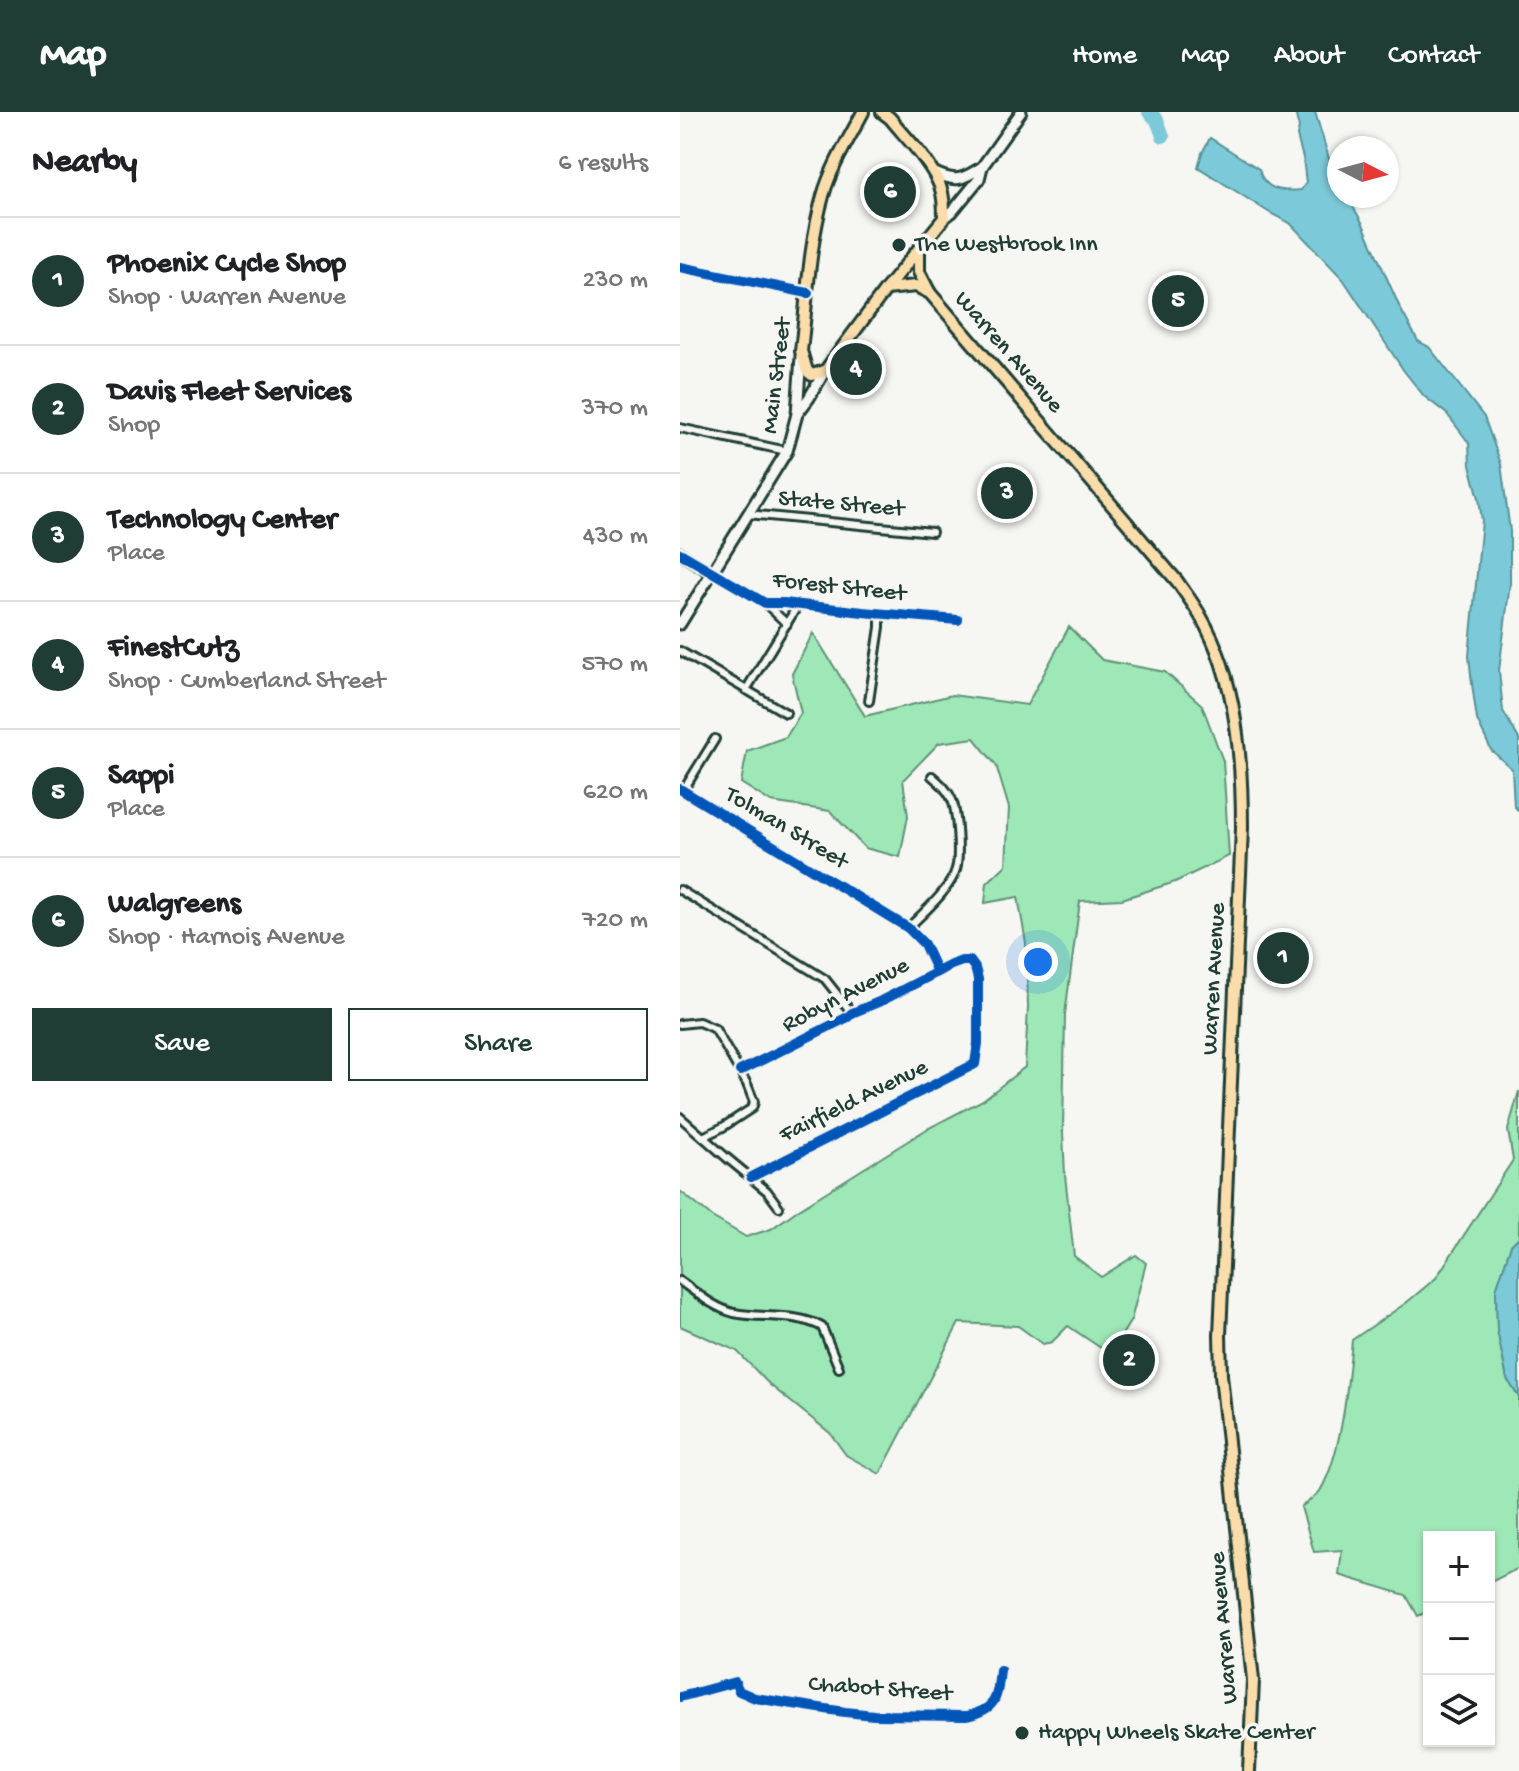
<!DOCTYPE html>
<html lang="en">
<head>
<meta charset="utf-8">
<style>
  :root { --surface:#fff; --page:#f2f2f2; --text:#202124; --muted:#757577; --line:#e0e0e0; --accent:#1f3d34 }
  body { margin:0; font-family:"Gochi Hand",sans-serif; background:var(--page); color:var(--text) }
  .controls { position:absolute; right:24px; bottom:24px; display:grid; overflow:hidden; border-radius:0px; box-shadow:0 2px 6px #0004 }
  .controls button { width:72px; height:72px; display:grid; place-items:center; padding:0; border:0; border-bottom:2px solid var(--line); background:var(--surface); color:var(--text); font:40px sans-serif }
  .compass { position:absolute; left:647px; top:24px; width:72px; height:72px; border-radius:50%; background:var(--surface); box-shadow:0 2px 6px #0004; rotate:96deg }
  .you { position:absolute; left:358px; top:850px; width:28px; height:28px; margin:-20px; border:6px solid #fff; border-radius:50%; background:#1a73e8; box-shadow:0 0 0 12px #1a73e833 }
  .badge { display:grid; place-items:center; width:52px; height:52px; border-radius:50%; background:var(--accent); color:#fff; font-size:26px; font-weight:700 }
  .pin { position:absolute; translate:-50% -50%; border:4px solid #fff; box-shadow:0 2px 8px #0006 }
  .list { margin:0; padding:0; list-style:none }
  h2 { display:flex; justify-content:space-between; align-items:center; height:104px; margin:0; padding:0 32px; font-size:34px }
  h2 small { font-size:26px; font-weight:400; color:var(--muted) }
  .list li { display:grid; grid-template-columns:52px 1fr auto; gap:24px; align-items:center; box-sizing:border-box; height:128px; padding:0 32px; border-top:2px solid var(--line) }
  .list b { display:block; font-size:30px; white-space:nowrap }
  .list p { margin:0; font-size:26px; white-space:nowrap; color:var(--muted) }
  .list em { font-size:26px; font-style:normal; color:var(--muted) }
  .actions { display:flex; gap:16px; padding:24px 32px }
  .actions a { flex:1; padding:18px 0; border:2px solid var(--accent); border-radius:0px; text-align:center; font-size:28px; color:var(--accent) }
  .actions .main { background:var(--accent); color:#fff }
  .icon { flex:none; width:44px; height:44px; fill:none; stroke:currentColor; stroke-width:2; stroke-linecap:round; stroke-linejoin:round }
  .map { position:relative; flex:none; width:839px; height:1659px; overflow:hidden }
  header { display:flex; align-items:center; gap:48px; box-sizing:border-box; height:112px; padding:0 40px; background:var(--accent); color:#fff }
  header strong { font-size:38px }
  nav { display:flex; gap:44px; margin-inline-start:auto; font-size:28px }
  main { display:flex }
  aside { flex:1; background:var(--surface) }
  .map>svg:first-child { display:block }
</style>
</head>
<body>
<header>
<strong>Map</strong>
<nav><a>Home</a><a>Map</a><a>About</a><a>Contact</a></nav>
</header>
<main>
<aside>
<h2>Nearby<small>6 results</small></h2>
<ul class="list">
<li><span class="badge">1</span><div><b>Phoenix Cycle Shop</b><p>Shop · Warren Avenue</p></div><em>230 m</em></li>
<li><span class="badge">2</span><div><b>Davis Fleet Services</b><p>Shop</p></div><em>370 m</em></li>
<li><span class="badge">3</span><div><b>Technology Center</b><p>Place</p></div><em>430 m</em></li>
<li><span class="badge">4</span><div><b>FinestCutz</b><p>Shop · Cumberland Street</p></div><em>570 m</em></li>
<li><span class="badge">5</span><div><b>Sappi</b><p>Place</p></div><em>620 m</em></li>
<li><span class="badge">6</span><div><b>Walgreens</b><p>Shop · Harnois Avenue</p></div><em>720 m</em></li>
</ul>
<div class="actions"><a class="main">Save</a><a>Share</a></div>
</aside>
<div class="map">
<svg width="839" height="1659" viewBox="0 0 839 1659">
  <rect width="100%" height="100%" fill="#f6f6f2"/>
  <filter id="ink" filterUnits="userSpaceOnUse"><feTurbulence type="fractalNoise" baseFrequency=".0125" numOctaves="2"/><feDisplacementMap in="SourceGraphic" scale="16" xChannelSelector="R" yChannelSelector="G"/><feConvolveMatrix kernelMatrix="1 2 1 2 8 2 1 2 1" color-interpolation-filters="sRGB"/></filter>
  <g filter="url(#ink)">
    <g fill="#9ee8b7" stroke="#5e9276" stroke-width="2">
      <polygon points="389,515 422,548 485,560 522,593 543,649 549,744 495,770 442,787 400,789 385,902 383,1020 385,1063 394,1144 421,1165 456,1143 466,1151 451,1208 430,1242 388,1214 372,1230 363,1232 338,1214 279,1211 200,1362 166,1343 150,1321 90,1273 57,1239 0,1214 0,1079 32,1105 66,1125 91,1117 119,1097 247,1017 303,988 345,955 348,895 346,831 338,785 305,791 307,771 326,753 329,696 316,653 294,626 259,631 223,668 228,704 220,745 185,736 150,699 91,690 61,671 67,639 106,625 121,601 112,562 133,521 185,604 272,583 347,593"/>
      <path d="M839,979V1125L831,1133L816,1178L817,1218L827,1267L839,1285V1456L809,1471V1425H749V1499L738,1504L726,1483L659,1463L662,1438L634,1440L621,1395C627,1390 636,1385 640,1379C662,1342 668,1271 672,1228L726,1191L756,1166L833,1048L828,1018Z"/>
    </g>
    <g fill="#7ccad9" stroke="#579297" stroke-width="2">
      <path d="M615,0H635L650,50L659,67V84H667L683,112L720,196L738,229L749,235L804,305L821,352L830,419V471L819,559L823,599L839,627V699L834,694L832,657L811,638L797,608L792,572L789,544L802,409L799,386L790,353L789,331L767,302L744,284L724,259L663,167L610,111L590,101L518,55L522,41L530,26L579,57C583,78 602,80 621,78L626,71L623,46L617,24L619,16Z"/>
      <polygon points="839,1125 839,1285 827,1267 817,1218 816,1178 831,1133"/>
    </g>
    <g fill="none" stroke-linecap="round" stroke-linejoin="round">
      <polyline stroke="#7ccad9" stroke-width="14" points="469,0 477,8 483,24"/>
      <g stroke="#1f3d34" stroke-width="12">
        <g id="street">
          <polyline points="0,155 128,181"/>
          <polyline points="0,316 107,339"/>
          <polyline points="67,402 252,420"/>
          <polyline points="32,461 85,491 104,491 183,500 278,508"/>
          <polyline points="85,491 107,512"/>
          <polyline points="0,539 106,601"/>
          <polyline points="66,578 118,493"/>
          <polyline points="189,589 200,515 200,501"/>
          <polyline points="0,677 228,816 244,832 257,860"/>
          <polyline points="3,679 35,627"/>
          <polyline points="0,778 145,867 172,901"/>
          <path d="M228,816C243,801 271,777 276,757C280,745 277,700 272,688C268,678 260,671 252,664"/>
          <polyline points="0,912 19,910 35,917 67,972 74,990 72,996 43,1015 23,1025"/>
          <polyline points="60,959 168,905 172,901 201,889 271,853 282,849 290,849 295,856 298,867 298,931 295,952 71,1065"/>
          <polyline points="0,1005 47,1046 87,1079 99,1095"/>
          <path d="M0,1169C17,1181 34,1196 54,1201C83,1207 115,1200 142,1215L159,1256"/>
          <path d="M0,1585L55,1570L59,1579L75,1586L165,1600L194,1603L287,1604C317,1597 317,1586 320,1558"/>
        </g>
      </g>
      <g stroke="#1f3d34" stroke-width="15">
        <g id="secondary">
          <path d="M253,60C276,71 282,68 302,55"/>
          <polyline points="264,106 272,100 299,67 302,55 341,0"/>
          <polyline points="117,302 129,286 145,259"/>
          <polyline points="0,441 32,461"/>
          <polyline points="0,512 107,339 117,302 121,244"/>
        </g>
      </g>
      <g stroke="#1f3d34" stroke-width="16">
        <g id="primary">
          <path d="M183,0C169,27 151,55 143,84C129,134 127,188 121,239L127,259L132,263L145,259L206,177L264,106C264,95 264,84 260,74C251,50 226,26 210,6L202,0"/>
          <path d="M239,137V160L250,181L497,469C505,481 514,492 521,505C557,567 562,647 562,716L540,1223L541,1263L573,1568L569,1659"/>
          <polyline points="206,177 236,174 250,181"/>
        </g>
      </g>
      <use href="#street" stroke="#f6f6f2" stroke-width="6"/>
      <use href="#secondary" stroke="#f6f6f2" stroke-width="9"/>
      <use href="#primary" stroke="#faddab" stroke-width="10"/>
      <g stroke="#f6f6f2" stroke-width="15">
        <g id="cycleway">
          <polyline points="0,155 128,181"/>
          <polyline points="0,441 85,491 104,491 183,500 278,508"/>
          <polyline points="0,677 228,816 244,832 257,860"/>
          <polyline points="60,959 168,905 172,901 201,889 271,853 282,849 290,849 295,856 298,867 298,931 295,952 71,1065"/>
          <path d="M0,1585L55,1570L59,1579L75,1586L165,1600L194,1603L287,1604C317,1597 317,1586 320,1558"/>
        </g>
      </g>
      <use href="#cycleway" stroke="#0057b8" stroke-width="10"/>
    </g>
  </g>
  <g fill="#1f3d34" stroke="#f6f6f2" stroke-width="3">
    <circle cx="219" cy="133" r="8"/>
    <circle cx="342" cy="1621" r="8"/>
  </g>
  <g text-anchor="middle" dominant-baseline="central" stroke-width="7" stroke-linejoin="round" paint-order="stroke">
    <g font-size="24" fill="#1f3d34" stroke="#f6f6f2" text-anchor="start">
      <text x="235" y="133">The Westbrook Inn</text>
      <text x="358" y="1621">Happy Wheels Skate Center</text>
    </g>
    <g font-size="24" fill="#1f3d34" stroke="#f6f6f2">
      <text transform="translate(328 241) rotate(49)">Warren Avenue</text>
      <text transform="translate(98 264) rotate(-83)">Main Street</text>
      <text transform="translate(161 393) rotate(5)">State Street</text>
      <text transform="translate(159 476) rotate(6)">Forest Street</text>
      <text transform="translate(106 717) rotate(31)">Tolman Street</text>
      <text transform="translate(535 867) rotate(-87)">Warren Avenue</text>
      <text transform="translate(166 884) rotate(-27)">Robyn Avenue</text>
      <text transform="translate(174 990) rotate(-26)">Fairfield Avenue</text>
      <text transform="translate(545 1516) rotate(-95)">Warren Avenue</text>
      <text transform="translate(200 1578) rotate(4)">Chabot Street</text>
    </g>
  </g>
</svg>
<div class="controls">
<button>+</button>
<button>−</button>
<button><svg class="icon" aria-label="layers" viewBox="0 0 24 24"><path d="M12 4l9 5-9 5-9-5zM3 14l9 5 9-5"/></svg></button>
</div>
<svg class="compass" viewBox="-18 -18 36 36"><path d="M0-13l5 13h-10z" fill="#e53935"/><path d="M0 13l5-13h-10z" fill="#757577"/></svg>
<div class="you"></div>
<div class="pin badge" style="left:603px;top:846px">1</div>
<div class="pin badge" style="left:449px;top:1248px">2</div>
<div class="pin badge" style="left:327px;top:381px">3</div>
<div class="pin badge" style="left:176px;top:257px">4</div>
<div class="pin badge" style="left:498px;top:189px">5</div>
<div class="pin badge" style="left:210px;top:80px">6</div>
</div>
</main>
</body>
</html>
